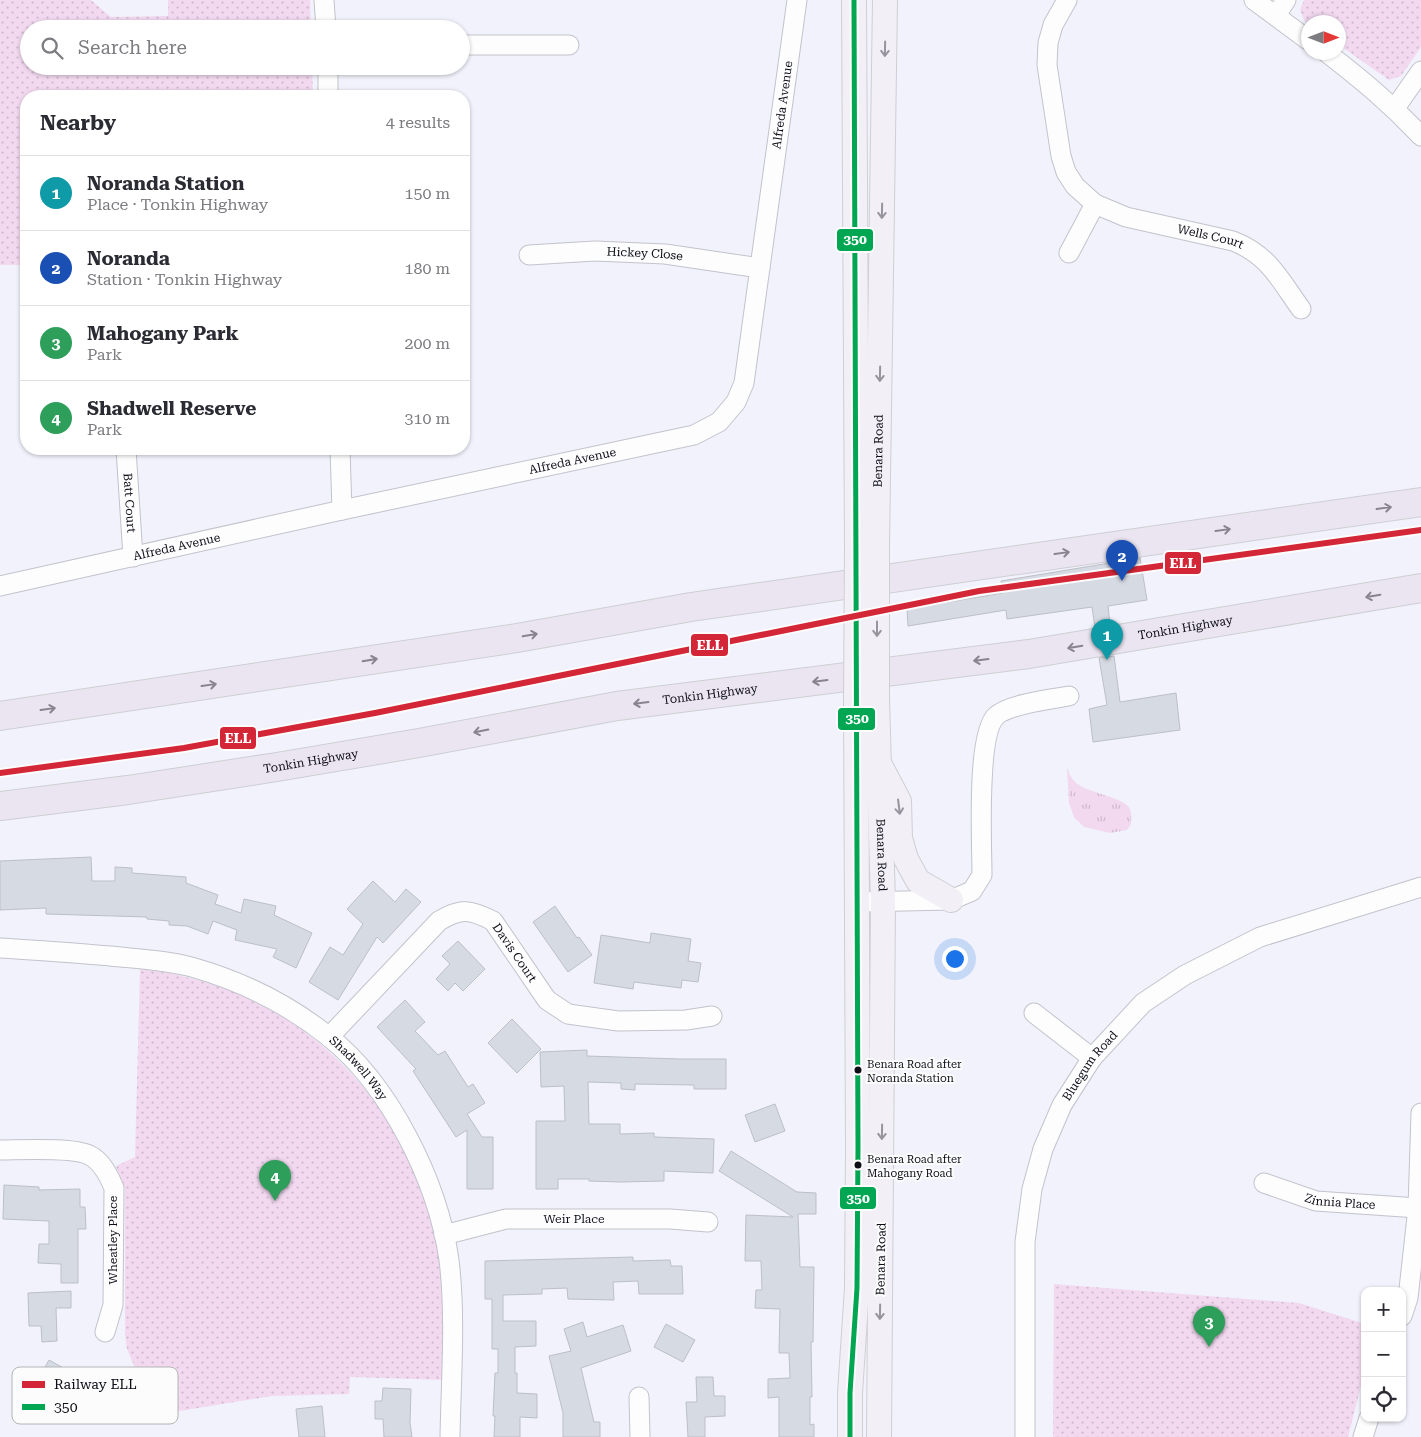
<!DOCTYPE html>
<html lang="en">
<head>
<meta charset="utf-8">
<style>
  :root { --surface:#fff; --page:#f2f2f3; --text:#2b2b33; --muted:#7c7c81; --line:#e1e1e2; --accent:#7c3aed }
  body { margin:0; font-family:"Roboto Serif",serif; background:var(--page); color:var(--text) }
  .controls { position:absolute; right:15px; bottom:15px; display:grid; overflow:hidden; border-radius:10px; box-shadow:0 1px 4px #0004 }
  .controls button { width:45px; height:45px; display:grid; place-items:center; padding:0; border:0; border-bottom:1px solid var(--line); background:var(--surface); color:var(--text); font:25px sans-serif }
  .compass { position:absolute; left:1301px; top:15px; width:45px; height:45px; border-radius:50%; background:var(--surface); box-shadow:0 1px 4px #0004; rotate:90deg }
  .you { position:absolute; left:954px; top:958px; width:18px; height:18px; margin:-12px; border:4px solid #fff; border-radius:50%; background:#1a73e8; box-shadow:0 0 0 8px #1a73e833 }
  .badge { display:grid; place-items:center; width:32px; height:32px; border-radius:50%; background:var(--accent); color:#fff; font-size:16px; font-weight:700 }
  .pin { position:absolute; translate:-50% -41px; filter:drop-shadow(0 1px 2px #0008) }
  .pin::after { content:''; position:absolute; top:26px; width:18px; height:15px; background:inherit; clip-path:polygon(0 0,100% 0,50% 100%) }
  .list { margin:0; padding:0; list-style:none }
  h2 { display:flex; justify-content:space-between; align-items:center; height:65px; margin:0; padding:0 20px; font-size:21px }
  h2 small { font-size:16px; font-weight:400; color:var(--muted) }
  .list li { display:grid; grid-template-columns:32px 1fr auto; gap:15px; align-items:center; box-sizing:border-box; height:75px; padding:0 20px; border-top:1px solid var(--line) }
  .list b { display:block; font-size:19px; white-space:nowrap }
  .list p { margin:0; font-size:16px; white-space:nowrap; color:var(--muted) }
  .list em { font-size:16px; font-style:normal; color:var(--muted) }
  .icon { flex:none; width:28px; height:28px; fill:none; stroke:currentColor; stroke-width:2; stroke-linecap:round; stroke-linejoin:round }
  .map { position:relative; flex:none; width:1421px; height:1437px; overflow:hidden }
  .search { position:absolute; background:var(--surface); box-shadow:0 1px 4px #0004; left:20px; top:20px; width:450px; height:55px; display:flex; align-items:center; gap:12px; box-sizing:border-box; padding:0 18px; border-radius:28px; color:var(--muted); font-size:19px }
  .panel { position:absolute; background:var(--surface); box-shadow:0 1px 4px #0004; left:20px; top:90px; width:450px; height:365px; border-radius:20px }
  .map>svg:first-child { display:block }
</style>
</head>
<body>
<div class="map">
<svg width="1421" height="1437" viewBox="0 0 1421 1437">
  <defs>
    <pattern id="grass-tufts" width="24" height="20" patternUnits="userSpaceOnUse" patternTransform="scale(1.25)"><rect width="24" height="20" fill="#f2d9f0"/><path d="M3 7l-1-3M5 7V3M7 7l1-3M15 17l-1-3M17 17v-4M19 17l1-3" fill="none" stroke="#ceb9cd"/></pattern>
    <pattern id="park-dots" width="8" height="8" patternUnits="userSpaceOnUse" patternTransform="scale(1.25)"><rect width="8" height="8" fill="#f2d9f0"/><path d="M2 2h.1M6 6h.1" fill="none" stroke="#ceb9cd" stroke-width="1.8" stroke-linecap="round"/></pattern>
  </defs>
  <rect width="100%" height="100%" fill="#f1f2fb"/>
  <path fill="url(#grass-tufts)" d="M1067,768C1069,773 1071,778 1075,782C1086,793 1125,797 1130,809C1132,813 1131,820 1131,824L1127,830L1110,833L1084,827L1074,817L1069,803Z"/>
  <g fill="url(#park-dots)">
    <polygon points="0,0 91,0 111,17 168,16 168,0 310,0 311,29 29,29 29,66 312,66 313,96 26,96 26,265 0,265"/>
    <polygon points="1304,0 1421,0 1421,47 1401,76 1389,80 1339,45 1338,22 1308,24 1304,20 1300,10"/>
    <path d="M140,969C292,985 404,1093 436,1240C447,1286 444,1333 444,1380L350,1377L349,1394L272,1396L155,1415L127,1349L125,1335V1189L116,1166L135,1157Z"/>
    <polygon points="1054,1284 1299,1303 1365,1324 1365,1370 1348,1437 1053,1437"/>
  </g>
  <g fill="#d6dae3" stroke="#bcbfc7">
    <polygon points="1140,558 1147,600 1108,606 1110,625 1095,627 1092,607 1007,619 1006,610 908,626 907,609 1003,593 1001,581"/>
    <polygon points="1114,656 1120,702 1176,693 1180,730 1093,742 1089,709 1107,705 1099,658"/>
    <polygon points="91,857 92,881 115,881 115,867 132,868 132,873 186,877 186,883 218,895 215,904 241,913 244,899 276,906 274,915 312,933 296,968 273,957 277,949 235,940 237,930 213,921 208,934 187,926 169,925 169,921 147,919 147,917 46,914 46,908 0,910 0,861"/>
    <polygon points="373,881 395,902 406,889 421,902 383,943 377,937 338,1000 309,982 330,947 343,955 363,924 347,909"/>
    <polygon points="555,906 577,938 579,937 592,955 568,972 533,922"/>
    <polygon points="651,933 691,939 688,961 701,963 698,982 682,980 681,988 634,982 633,989 594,983 601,935 650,943"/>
    <polygon points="458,941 485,969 463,991 455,983 448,991 436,979 450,964 442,956"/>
    <polygon points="405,1000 425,1022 415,1031 438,1055 445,1051 468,1087 473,1084 485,1103 467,1114 482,1137 493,1137 493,1189 467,1189 467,1130 456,1137 413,1071 416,1069 377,1027"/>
    <polygon points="512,1019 541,1049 517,1073 488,1043"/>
    <polygon points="587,1050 587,1056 680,1059 726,1059 726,1089 694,1089 694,1085 635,1084 635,1090 621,1089 621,1083 588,1082 589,1124 620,1124 620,1134 654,1133 654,1137 714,1139 713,1173 664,1171 664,1181 621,1182 589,1181 589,1179 558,1179 558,1189 536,1189 536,1121 565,1121 564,1086 541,1087 540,1052"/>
    <polygon points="775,1104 785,1131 755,1142 745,1115"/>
    <polygon points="731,1151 797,1192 816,1193 816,1214 798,1214 800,1267 814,1267 813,1342 811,1342 812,1397 810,1397 810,1425 814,1424 814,1437 779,1437 779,1397 768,1398 768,1379 790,1378 789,1353 779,1353 780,1309 755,1308 756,1290 762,1290 761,1261 745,1261 746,1215 793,1217 719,1171"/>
    <polygon points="4,1185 39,1187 39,1190 80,1189 80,1207 85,1207 86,1229 78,1229 78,1283 61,1283 61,1264 38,1263 39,1244 49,1244 49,1221 3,1219"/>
    <polygon points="633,1257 633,1261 670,1260 671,1266 682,1266 683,1294 639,1294 638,1281 613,1282 614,1300 568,1299 567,1288 542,1289 542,1294 503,1295 503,1321 536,1321 536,1346 515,1347 515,1373 517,1373 517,1393 537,1394 537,1418 520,1417 520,1437 494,1437 495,1416 493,1416 495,1373 498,1373 498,1349 492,1349 492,1299 485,1299 485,1261"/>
    <polygon points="71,1291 71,1308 56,1308 57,1341 42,1342 41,1326 29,1326 28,1293"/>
    <polygon points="583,1322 587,1337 623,1325 631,1351 581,1368 594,1422 600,1422 600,1437 563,1437 563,1413 549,1356 571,1351 564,1329"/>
    <polygon points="666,1324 695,1340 683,1362 654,1347"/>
    <polygon points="49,1360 78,1376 54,1420 33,1408 49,1378 41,1374"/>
    <polygon points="696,1377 713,1377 714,1396 725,1396 725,1416 705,1417 705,1437 688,1437 686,1402 697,1402"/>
    <polygon points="383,1388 411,1389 410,1423 412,1437 384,1437 383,1419 375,1419 375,1401 382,1401"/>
    <polygon points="322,1406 325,1437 299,1437 296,1409"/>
  </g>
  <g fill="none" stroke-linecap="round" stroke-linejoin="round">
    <g stroke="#c2c3cc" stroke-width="21">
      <g id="minor">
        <polyline points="324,0 326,29"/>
        <path id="s1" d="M1067,0L1053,25L1048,43L1047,65L1061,156L1066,172L1075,186L1095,204L1126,217L1233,241C1269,255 1280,280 1301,309"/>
        <polyline points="1254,0 1308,40"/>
        <polyline points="1276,15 1286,0"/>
        <polyline points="461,45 569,45"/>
        <path d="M1326,52C1362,80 1390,103 1421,136"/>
        <polyline points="328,66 328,96"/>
        <polyline points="1395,108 1421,71"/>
        <polyline points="1069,253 1095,204"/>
        <path id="s2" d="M529,255L595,251L665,254L760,268"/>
        <path id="s3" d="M126,449L133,557"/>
        <polyline points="340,449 342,510"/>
        <path id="s4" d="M0,586L342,510L694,435L719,422L736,402L744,383L797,0"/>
        <path d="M857,902L951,900L972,891L982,875C982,845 976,735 996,716C1009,704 1051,699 1069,696"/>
        <path id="s5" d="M0,948C37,950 73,953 110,956C138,959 168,960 195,968C243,982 289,1005 328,1036C390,1085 438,1182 449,1260C456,1317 451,1379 450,1437"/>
        <polyline points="1034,1013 1092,1058"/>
        <path id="s6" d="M329,1037L439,921C461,908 470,909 493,921L547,1000L568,1014L618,1021L686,1020L712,1016"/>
        <path d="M0,1150C20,1150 73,1147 89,1155C102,1161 109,1176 114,1188L113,1305L105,1332"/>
        <path id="s7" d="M1264,1183L1316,1201L1418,1208"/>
        <path id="s8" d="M444,1235L506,1219H670L708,1222"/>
        <polyline points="1402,1316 1408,1298 1418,1208 1421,1113"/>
        <polyline points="639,1397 640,1437"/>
        <path id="s9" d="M1025,1437V1242L1032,1189L1043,1149L1062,1105L1092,1058L1143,1003L1185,975L1260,937L1421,887"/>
        <polyline points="1363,1437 1369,1418"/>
      </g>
    </g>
    <g stroke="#cecfd3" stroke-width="26">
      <g id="major">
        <polyline points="854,0 857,548"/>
        <path id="s10" d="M877,546L885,0"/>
        <path id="s11" d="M877,699L883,902L879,1437"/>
        <polyline points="881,767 899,801 900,838 906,859 918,881 951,900"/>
        <polyline points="850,1437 850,1393 857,1288 858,1147 856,701"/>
      </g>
    </g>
    <g stroke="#cecfd3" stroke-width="30">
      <g id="highway">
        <polyline points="0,716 517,638 691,607 1421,502"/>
        <path id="s12" d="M0,806L128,790L277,767L419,743L617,706L1029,654L1421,588"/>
      </g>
    </g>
    <use href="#minor" stroke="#fdfdfe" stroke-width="19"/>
    <use href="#major" stroke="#f2eff7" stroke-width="24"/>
    <use href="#highway" stroke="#ebe5f2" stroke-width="28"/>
    <g stroke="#cecfd3" stroke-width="26" stroke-linecap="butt">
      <g id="major-bridge">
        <polyline points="877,699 877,546"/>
        <polyline points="856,701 857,548"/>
      </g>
    </g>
    <use href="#major-bridge" stroke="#f2eff7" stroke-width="24"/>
    <g stroke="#fcfcfc" stroke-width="9">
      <polyline id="bus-1" points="850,1437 850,1393 857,1288 858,1147 854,0"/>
    </g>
    <use href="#bus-1" stroke="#00a651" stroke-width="5"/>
    <g stroke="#fcfcfc" stroke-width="10">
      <polyline id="rail-1" points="0,773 184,748 375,713 979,591 1421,530"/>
    </g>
    <use href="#rail-1" stroke="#d32737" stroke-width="6"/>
  </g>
  <defs><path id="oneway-shaft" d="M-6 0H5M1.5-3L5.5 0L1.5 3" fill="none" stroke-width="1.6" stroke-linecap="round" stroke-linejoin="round" transform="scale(1.25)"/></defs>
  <g stroke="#96959d">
    <use href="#oneway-shaft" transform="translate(885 49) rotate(91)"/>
    <use href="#oneway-shaft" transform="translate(882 211) rotate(91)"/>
    <use href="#oneway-shaft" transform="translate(880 374) rotate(91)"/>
    <use href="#oneway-shaft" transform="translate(877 629) rotate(90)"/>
    <use href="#oneway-shaft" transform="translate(899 807) rotate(83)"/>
    <use href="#oneway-shaft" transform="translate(882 1132) rotate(91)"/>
    <use href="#oneway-shaft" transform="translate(880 1312) rotate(91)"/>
  </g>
  <g stroke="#87848f">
    <use href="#oneway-shaft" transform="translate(1384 508) rotate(-8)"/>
    <use href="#oneway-shaft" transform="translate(1223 530) rotate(-8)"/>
    <use href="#oneway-shaft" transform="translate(1062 553) rotate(-8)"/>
    <use href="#oneway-shaft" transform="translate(1373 596) rotate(170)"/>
    <use href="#oneway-shaft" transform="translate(530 635) rotate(-10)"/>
    <use href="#oneway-shaft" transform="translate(1075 647) rotate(170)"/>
    <use href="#oneway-shaft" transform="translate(370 660) rotate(-9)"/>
    <use href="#oneway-shaft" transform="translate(981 660) rotate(173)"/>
    <use href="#oneway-shaft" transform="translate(820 681) rotate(173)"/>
    <use href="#oneway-shaft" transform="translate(209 685) rotate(-8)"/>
    <use href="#oneway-shaft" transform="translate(641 703) rotate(173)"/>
    <use href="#oneway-shaft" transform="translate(48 709) rotate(-8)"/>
    <use href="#oneway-shaft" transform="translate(481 731) rotate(169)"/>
  </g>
  <g fill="#0c0d16" stroke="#fcfcfc" stroke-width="2">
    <circle cx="858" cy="1070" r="4.5"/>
    <circle cx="858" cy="1165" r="4.5"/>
  </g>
  <g text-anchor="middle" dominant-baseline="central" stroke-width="4" stroke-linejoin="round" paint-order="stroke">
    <g font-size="11" fill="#0c0d16" stroke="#fcfcfc" text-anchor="start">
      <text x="867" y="1064">Benara Road after<tspan x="867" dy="14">Noranda Station</tspan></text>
      <text x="867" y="1159">Benara Road after<tspan x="867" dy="14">Mahogany Road</tspan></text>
    </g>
    <g font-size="12" fill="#0c0d16" stroke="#fcfcfc">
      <text stroke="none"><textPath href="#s4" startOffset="1066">Alfreda Avenue</textPath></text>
      <text stroke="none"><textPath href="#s1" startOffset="342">Wells Court</textPath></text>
      <text stroke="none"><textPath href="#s2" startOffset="116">Hickey Close</textPath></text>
      <text stroke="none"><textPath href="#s10" startOffset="95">Benara Road</textPath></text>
      <text stroke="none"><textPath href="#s4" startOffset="586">Alfreda Avenue</textPath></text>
      <text stroke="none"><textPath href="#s3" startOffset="54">Batt Court</textPath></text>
      <text stroke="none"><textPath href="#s4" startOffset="181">Alfreda Avenue</textPath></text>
      <text stroke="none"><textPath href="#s12" startOffset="1199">Tonkin Highway</textPath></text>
      <text stroke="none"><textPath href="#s12" startOffset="719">Tonkin Highway</textPath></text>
      <text stroke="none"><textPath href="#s12" startOffset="314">Tonkin Highway</textPath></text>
      <text stroke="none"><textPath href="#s11" startOffset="156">Benara Road</textPath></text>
      <text stroke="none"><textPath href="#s6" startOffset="256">Davis Court</textPath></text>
      <text stroke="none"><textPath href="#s9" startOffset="386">Bluegum Road</textPath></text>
      <text stroke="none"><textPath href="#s5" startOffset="391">Shadwell Way</textPath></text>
      <text stroke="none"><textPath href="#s7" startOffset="79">Zinnia Place</textPath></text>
      <text stroke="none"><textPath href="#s8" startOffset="132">Weir Place</textPath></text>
      <text transform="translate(113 1240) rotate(-90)">Wheatley Place</text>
      <text transform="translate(881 1259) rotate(-89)">Benara Road</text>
    </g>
  </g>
  <rect x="12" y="1367" width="166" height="57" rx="8" fill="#fcfcfc" stroke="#b4b4b7" stroke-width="1"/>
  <rect x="22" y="1381" width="23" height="7" fill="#d32737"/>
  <rect x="22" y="1404" width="23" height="6" fill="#00a651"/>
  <g font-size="14" fill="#0c0d16">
    <text x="54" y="1389">Railway ELL</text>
    <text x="54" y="1412">350</text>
  </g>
  <g stroke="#fcfcfc" stroke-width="2">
    <rect x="836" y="228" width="38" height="24" rx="5" fill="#00a651"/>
    <rect x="1164" y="551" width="38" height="24" rx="5" fill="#d32737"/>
    <rect x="690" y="633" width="39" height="24" rx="5" fill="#d32737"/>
    <rect x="837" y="707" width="39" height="24" rx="5" fill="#00a651"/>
    <rect x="219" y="726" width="38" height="24" rx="5" fill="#d32737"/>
    <rect x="839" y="1186" width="38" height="24" rx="5" fill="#00a651"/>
  </g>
  <g font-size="14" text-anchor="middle" font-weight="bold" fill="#fff">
    <text x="855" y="244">350</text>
    <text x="1183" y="568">ELL</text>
    <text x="710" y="650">ELL</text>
    <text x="857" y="723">350</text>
    <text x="238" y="743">ELL</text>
    <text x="858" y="1203">350</text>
  </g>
</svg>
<div class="controls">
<button>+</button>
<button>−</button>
<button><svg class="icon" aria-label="locate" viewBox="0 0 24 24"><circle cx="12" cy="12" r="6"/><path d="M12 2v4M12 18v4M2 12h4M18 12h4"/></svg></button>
</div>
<svg class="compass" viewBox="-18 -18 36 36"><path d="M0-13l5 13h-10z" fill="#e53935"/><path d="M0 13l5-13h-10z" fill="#7c7c81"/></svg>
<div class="you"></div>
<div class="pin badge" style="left:1107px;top:660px;background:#0f9aa8">1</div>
<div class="pin badge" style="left:1122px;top:581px;background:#1a4fb4">2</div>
<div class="pin badge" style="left:1209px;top:1347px;background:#2e9e5b">3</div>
<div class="pin badge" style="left:275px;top:1201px;background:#2e9e5b">4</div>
<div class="search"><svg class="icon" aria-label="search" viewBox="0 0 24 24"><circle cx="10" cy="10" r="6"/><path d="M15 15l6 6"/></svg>Search here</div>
<section class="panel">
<h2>Nearby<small>4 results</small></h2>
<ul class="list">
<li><span class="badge" style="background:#0f9aa8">1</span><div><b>Noranda Station</b><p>Place · Tonkin Highway</p></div><em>150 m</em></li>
<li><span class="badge" style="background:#1a4fb4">2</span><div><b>Noranda</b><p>Station · Tonkin Highway</p></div><em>180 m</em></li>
<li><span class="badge" style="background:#2e9e5b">3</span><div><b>Mahogany Park</b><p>Park</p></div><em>200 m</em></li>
<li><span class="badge" style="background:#2e9e5b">4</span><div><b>Shadwell Reserve</b><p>Park</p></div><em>310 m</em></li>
</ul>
</section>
</div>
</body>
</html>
